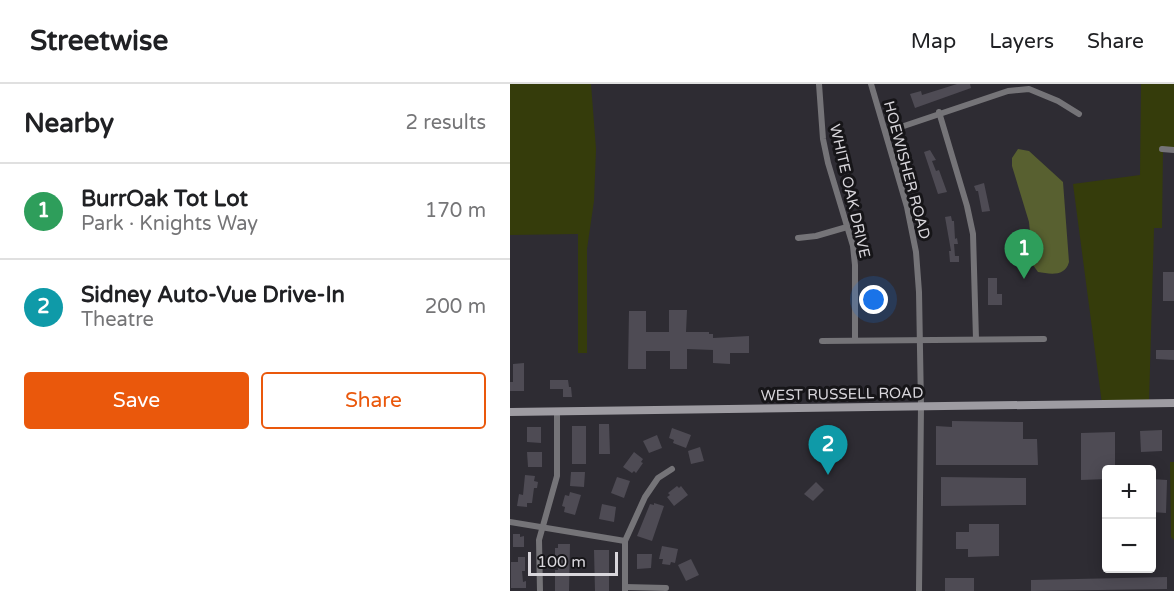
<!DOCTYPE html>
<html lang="en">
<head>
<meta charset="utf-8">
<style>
  :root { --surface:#fff; --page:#f6f6f6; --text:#202124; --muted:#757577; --line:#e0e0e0; --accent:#ea580c }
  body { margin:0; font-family:"Varela Round",sans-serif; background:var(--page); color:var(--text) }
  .controls { position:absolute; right:18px; bottom:18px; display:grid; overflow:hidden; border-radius:6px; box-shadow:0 3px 15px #0003 }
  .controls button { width:54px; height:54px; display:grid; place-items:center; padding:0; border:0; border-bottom:2px solid var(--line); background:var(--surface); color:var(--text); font:30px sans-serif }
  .scale { position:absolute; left:18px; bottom:15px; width:90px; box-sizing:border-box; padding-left:6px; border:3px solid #d8d6db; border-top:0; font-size:16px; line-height:21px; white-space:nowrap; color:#d8d6db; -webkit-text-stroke:4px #161518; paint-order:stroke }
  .you { position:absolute; left:364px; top:216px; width:21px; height:21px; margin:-15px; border:4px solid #fff; border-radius:50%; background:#1a73e8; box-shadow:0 0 0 9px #1a73e833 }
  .badge { display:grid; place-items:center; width:39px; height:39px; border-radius:50%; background:var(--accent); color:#fff; font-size:20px; font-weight:700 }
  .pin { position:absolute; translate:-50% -50px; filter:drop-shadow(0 2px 3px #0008) }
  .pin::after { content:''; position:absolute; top:32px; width:21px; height:18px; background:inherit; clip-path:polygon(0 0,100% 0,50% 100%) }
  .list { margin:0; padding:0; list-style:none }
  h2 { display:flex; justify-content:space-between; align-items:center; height:78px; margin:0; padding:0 24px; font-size:26px }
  h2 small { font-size:20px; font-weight:400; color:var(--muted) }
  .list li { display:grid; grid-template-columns:39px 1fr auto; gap:18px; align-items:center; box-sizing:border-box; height:96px; padding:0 24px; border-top:2px solid var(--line) }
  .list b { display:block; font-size:22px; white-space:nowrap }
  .list p { margin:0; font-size:20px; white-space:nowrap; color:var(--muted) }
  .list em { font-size:20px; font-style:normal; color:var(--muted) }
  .actions { display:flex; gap:12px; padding:18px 24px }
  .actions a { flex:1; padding:14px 0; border:2px solid var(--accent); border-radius:6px; text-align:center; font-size:21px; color:var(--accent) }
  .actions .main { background:var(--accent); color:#fff }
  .map { position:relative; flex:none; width:664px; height:507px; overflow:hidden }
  header { display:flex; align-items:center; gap:36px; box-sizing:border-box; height:84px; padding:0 30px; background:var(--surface); border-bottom:2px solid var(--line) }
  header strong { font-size:28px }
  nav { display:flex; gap:33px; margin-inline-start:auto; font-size:21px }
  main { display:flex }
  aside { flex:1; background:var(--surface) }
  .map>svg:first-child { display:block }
</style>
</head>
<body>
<header>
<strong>Streetwise</strong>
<nav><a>Map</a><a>Layers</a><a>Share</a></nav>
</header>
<main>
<aside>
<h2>Nearby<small>2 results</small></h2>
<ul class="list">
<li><span class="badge" style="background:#2e9e5b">1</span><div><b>BurrOak Tot Lot</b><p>Park · Knights Way</p></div><em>170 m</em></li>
<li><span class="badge" style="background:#0f9aa8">2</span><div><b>Sidney Auto-Vue Drive-In</b><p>Theatre</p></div><em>200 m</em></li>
</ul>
<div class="actions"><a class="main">Save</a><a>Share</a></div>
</aside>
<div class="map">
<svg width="664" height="507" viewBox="0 0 664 507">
  <rect width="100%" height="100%" fill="#2e2c33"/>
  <g fill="#353c0b">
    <polygon points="0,0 81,0 86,65 84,117 77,165 77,269 68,269 68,150 0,151"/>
    <polygon points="631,0 664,0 664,66 653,65 652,144 644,144 639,319 592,320 563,100 630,91"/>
    <polygon points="660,378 664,378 664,456 661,453"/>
  </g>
  <path fill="#586030" d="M508,65L519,67L553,98L559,178C555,193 540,190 528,188L523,181L519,138L502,82V74Z"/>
  <g fill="#4e4b54">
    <polygon points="447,0 460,0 461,4 405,24 400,10 411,7 412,11"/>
    <polygon points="420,66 426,76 422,77 426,87 429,86 437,108 428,110 414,68"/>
    <polygon points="474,99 480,127 472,128 468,107 466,107 464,102"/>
    <polygon points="441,132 442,137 444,137 445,155 447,154 448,160 444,160 445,172 449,172 449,178 440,178 439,167 441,167 435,133"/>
    <rect x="653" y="188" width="11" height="29"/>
    <polygon points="478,194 487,194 487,210 492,210 492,221 478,221"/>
    <polygon points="159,226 177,226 176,248 199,248 199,250 203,250 203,254 239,252 239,269 220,269 220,280 203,279 203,266 177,265 177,285 160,285 160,267 136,267 136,285 118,285 119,227 136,227 136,248 159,248"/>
    <polygon points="646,266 664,266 664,276 646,275"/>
    <polygon points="14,279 14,307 0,307 0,298 3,298 3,280"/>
    <polygon points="40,296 58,296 59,303 61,303 62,313 53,313 53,305 40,305"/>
    <polygon points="442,337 513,338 513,355 527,355 528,381 426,381 426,342 442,343"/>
    <polygon points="89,340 99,340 100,370 89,370"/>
    <rect x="62" y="342" width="14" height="38"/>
    <polygon points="17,343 31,343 31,359 17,358"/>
    <polygon points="162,344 181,351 176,364 163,359 164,356 159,354"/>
    <polygon points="652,346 652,367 631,368 630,347"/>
    <polygon points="605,348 605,386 597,386 597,395 571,396 571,349"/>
    <polygon points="147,351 152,364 139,369 133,357"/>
    <polygon points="190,363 194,377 181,380 178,367"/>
    <polygon points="17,368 32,368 32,383 18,383"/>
    <polygon points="124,368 133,375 131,378 133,379 126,389 124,387 122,389 113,383"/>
    <polygon points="61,388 75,388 74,403 60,402"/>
    <polygon points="15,391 25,392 24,397 28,398 27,404 24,404 22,419 17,419 17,423 7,422 9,410 13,411"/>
    <polygon points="107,393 120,397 114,414 101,409"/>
    <polygon points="431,393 516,394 516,421 431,422"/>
    <polygon points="642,395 657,396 656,429 642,428"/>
    <polygon points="306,398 314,406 303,417 294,410"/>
    <polygon points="167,402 169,404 171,402 178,411 164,422 157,413 160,411 158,409"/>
    <polygon points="60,408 71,411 65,431 54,428 55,423 52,422 55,411 59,412"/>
    <polygon points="144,419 154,422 142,457 127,452 140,420 144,421"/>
    <polygon points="92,420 106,423 104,438 89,435"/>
    <polygon points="459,440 489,440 489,472 458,473 458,465 446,465 446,448 459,448"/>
    <polygon points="3,450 10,450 10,453 14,452 14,463 3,463"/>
    <polygon points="48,460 60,460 59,507 45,507 45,486 48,486 48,476 45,476 45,464 48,464"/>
    <polygon points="152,462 168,465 165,479 161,478 160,481 152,480 153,475 149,475"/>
    <polygon points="84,466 99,466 99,507 85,507"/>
    <polygon points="127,470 142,470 141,484 127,485"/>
    <polygon points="8,473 15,473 15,487 12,487 13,498 16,497 16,504 1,504 1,478 8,478"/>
    <polygon points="181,475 189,491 176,497 168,481"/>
    <polygon points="657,493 657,505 521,507 521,496"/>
    <rect x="435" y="494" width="29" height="13"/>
  </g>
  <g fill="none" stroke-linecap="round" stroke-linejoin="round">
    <g stroke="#757478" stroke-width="6">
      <polyline points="309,0 313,55 318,79 343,162 345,181 345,256"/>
      <polyline points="361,0 397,123 406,168 409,208 411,322 409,507"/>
      <polyline points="429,28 457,122 463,150 466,255"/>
      <polyline points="376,48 498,7 519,5 548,17 569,30"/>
      <polyline points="652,65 664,66"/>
      <polyline points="288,154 306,152 337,143"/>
      <polyline points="312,257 534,255"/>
      <polyline points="0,438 115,457"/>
      <polyline points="115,503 156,504"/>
      <polyline points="30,507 29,456 47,392 47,327"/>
      <polyline points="115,507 115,457 135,413 148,394 162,385"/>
    </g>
    <polyline stroke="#9e9ca2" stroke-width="8" points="0,328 664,319"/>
  </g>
  <g text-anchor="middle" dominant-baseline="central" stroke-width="6" stroke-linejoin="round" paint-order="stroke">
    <g font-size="15" fill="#d8d6db" stroke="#161518">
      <text transform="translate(397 86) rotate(75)">HOEWISHER ROAD</text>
      <text transform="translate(340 107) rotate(77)">WHITE OAK DRIVE</text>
      <text transform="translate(332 310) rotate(-1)">WEST RUSSELL ROAD</text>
    </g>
  </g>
</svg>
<div class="controls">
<button>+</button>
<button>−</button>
</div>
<div class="scale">100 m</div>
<div class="you"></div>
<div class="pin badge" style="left:514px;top:195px;background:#2e9e5b">1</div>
<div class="pin badge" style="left:318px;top:391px;background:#0f9aa8">2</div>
</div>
</main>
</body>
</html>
